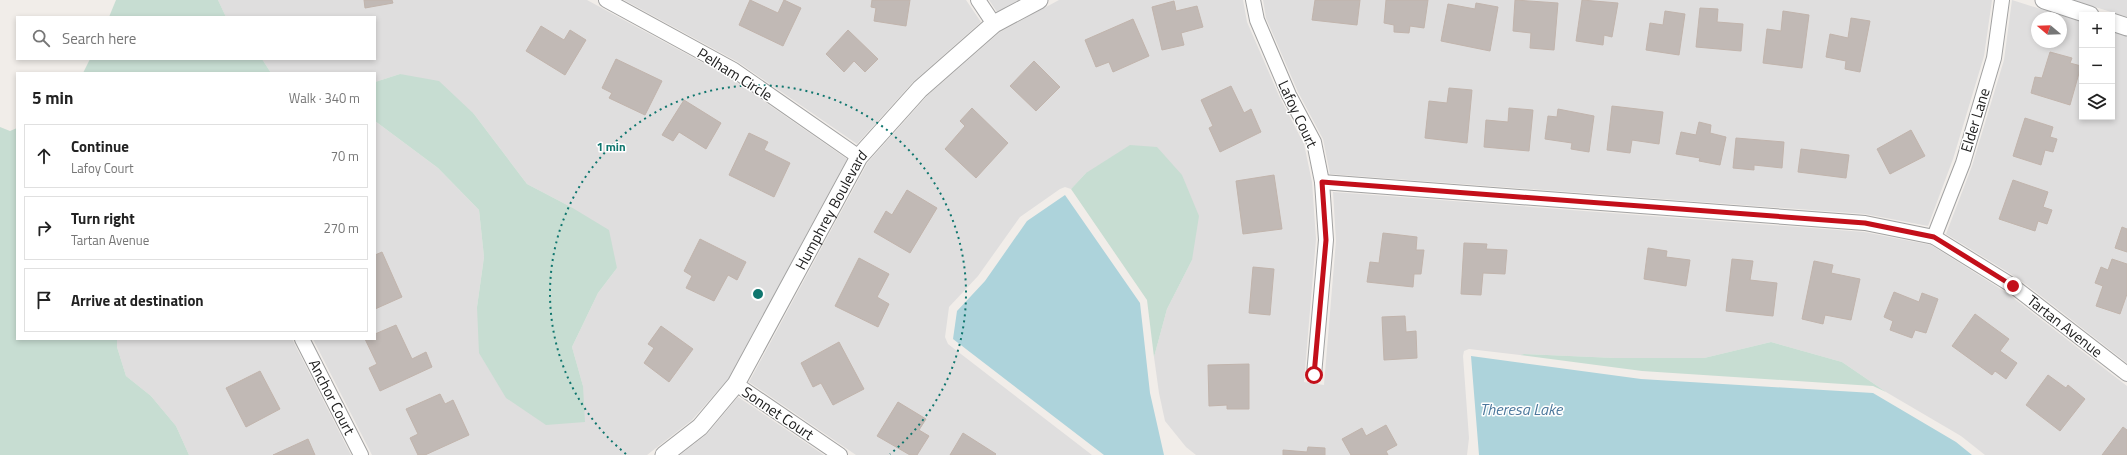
<!DOCTYPE html>
<html lang="en">
<head>
<meta charset="utf-8">
<style>
  :root { --surface:#fff; --page:#f6f6f6; --text:#222; --muted:#767676; --line:#e0e0e0 }
  body { margin:0; font-family:"Titillium Web",sans-serif; background:var(--page); color:var(--text) }
  .controls { position:absolute; right:12px; top:12px; display:grid; overflow:hidden; border-radius:0px; box-shadow:0 2px 6px #0003 }
  .controls button { width:36px; height:36px; display:grid; place-items:center; padding:0; border:0; border-bottom:1px solid var(--line); background:var(--surface); color:var(--text); font:20px sans-serif }
  .compass { position:absolute; left:2031px; top:12px; width:36px; height:36px; border-radius:50%; background:var(--surface); box-shadow:0 2px 6px #0003; rotate:289deg }
  .stop { position:absolute; width:12px; height:12px; margin:-9px; border:3px solid #c30f1a; border-radius:50%; background:#fff }
  .stop.end { background:#c30f1a; border-color:#fff; box-shadow:0 1px 4px #0008 }
  .list { margin:0; padding:0; list-style:none }
  h2 { display:flex; justify-content:space-between; align-items:center; height:52px; margin:0; padding:0 16px; font-size:17px }
  h2 small { font-size:13px; font-weight:400; color:var(--muted) }
  .list li { display:grid; grid-template-columns:26px 1fr auto; gap:12px; align-items:center; box-sizing:border-box; height:64px; margin:0 8px 8px; padding:0 8px; border:1px solid var(--line); border-radius:0px }
  .list b { display:block; font-size:15px; white-space:nowrap }
  .list p { margin:0; font-size:13px; white-space:nowrap; color:var(--muted) }
  .list em { font-size:13px; font-style:normal; color:var(--muted) }
  .icon { flex:none; width:22px; height:22px; fill:none; stroke:currentColor; stroke-width:2; stroke-linecap:round; stroke-linejoin:round }
  .map { position:relative; flex:none; width:2127px; height:455px; overflow:hidden }
  .search { position:absolute; background:var(--surface); box-shadow:0 2px 6px #0003; left:16px; top:16px; width:360px; height:44px; display:flex; align-items:center; gap:10px; box-sizing:border-box; padding:0 14px; border-radius:0px; color:var(--muted); font-size:15px }
  .panel { position:absolute; background:var(--surface); box-shadow:0 2px 6px #0003; left:16px; top:72px; width:360px; height:268px; border-radius:0px }
  .map>svg:first-child { display:block }
</style>
</head>
<body>
<div class="map">
<svg width="2127" height="455" viewBox="0 0 2127 455">
  <rect width="100%" height="100%" fill="#f1ede9"/>
  <g fill="#dfdede" fill-rule="evenodd">
    <polygon points="218,0 587,0 729,77 847,159 728,379 692,420 647,455 372,455 313,339 375,339 375,121 438,168 479,210 484,257 477,307 583,386 572,347 598,293 617,268 571,207 527,184 474,114 400,74 375,82 375,73 271,73 262,59 375,59 375,17 226,17"/>
    <polygon points="624,0 966,0 981,22 913,82 857,144 738,62"/>
    <polygon points="989,0 1019,0 997,12"/>
    <polygon points="1059,0 1243,0 1247,22 1280,98 1304,144 1312,182 1316,239 1304,382 1324,385 1336,241 1333,192 1864,232 1931,245 2007,293 2127,386 2127,455 1985,455 1961,436 1886,392 1842,362 1771,342 1704,358 1615,358 1524,354 1520,355 1469,349 1464,351 1463,356 1469,438 1467,455 1196,455 1186,447 1165,421 1159,393 1154,357 1167,309 1192,260 1086,173 1071,189 1065,187 1060,189 1020,217 978,276 949,307 945,337 948,344 1092,455 856,455 749,382 868,162 928,95 1000,32"/>
    <polygon points="1263,0 1992,0 1984,56 1953,159 1928,226 1865,214 1330,174 1323,139 1298,92 1266,18"/>
    <path d="M2012,0L2082,22V117H2112V31L2127,36V363L2019,279L1946,234L1972,166L2004,60ZM2037,18H2061V42H2037Z"/>
    <polygon points="2073,0 2127,0 2127,17"/>
    <polygon points="117,339 292,339 351,455 189,455 176,426 151,396 126,376 117,347"/>
    <polygon points="738,397 824,455 680,455 707,434"/>
  </g>
  <g fill="#c7ddd2">
    <polygon points="116,0 218,0 226,17 109,17"/>
    <polygon points="90,59 262,59 271,73 83,73"/>
    <polygon points="400,74 439,81 474,114 527,184 571,207 609,230 617,268 598,293 572,347 583,386 585,422 546,425 506,398 479,353 477,307 484,257 479,210 438,168 375,121 375,82"/>
    <polygon points="0,127 10,131 17,128 17,339 117,339 117,347 126,376 151,396 176,426 189,455 0,455"/>
    <polygon points="1130,145 1157,147 1182,175 1199,216 1192,260 1167,309 1154,357 1147,300 1071,189 1086,173"/>
    <polygon points="1771,342 1842,362 1886,392 1873,386 1642,371 1520,355 1524,354 1615,358 1704,358"/>
  </g>
  <g fill="#add3db">
    <polygon points="1065,195 1140,303 1150,393 1164,455 1104,455 953,339 957,311 985,281 1027,221"/>
    <polygon points="1471,356 1641,379 1873,393 1956,442 1972,455 1479,455"/>
  </g>
  <g fill="#c1b9b5" stroke="#c1b4ac">
    <polygon points="364,0 392,0 393,3 365,8"/>
    <polygon points="750,0 778,13 784,0 801,8 783,46 739,25"/>
    <polygon points="872,0 910,0 906,26 874,21 876,8 871,7"/>
    <polygon points="1315,0 1360,0 1357,25 1312,20"/>
    <polygon points="1386,0 1428,0 1424,28 1410,26 1409,33 1394,32 1394,25 1384,23"/>
    <polygon points="1515,0 1558,3 1554,50 1530,48 1531,33 1513,31"/>
    <polygon points="1582,0 1618,3 1612,37 1604,35 1603,45 1576,41"/>
    <polygon points="1174,1 1176,11 1197,6 1203,27 1181,33 1184,45 1162,50 1152,7"/>
    <polygon points="1476,3 1498,7 1490,51 1441,41 1448,4 1475,9"/>
    <polygon points="1700,8 1718,9 1717,22 1743,24 1741,51 1696,47"/>
    <polygon points="1665,11 1685,14 1679,55 1646,50 1650,23 1663,25"/>
    <polygon points="1783,11 1809,15 1802,68 1763,63 1767,29 1781,31"/>
    <polygon points="1851,18 1870,21 1860,72 1845,69 1846,61 1826,57 1830,34 1848,38"/>
    <polygon points="1133,19 1149,56 1113,72 1109,62 1096,67 1085,40"/>
    <polygon points="541,26 564,40 570,30 586,40 565,75 526,51"/>
    <polygon points="848,30 878,59 865,72 854,61 844,72 826,54"/>
    <polygon points="2050,52 2072,58 2070,63 2081,66 2070,105 2031,93 2035,77 2042,78"/>
    <polygon points="616,59 662,81 645,115 609,98 612,93 602,88"/>
    <polygon points="1034,61 1060,87 1036,111 1010,86"/>
    <polygon points="1231,86 1244,113 1251,109 1261,132 1220,152 1209,128 1213,126 1201,100"/>
    <polygon points="1449,88 1472,90 1467,143 1425,138 1429,101 1447,103"/>
    <polygon points="684,100 721,123 706,149 679,132 673,141 662,135"/>
    <polygon points="1612,106 1663,112 1659,144 1632,140 1630,153 1607,150"/>
    <polygon points="972,108 1008,143 976,178 945,149 965,126 960,121"/>
    <polygon points="1509,108 1533,110 1529,151 1484,147 1486,120 1508,122"/>
    <polygon points="1558,109 1594,116 1589,152 1571,149 1572,143 1545,139 1548,116 1557,117"/>
    <polygon points="2025,118 2053,127 2050,137 2057,139 2053,152 2045,150 2041,165 2013,156"/>
    <polygon points="1699,122 1711,125 1710,133 1726,137 1720,165 1699,161 1700,158 1676,154 1681,132 1696,135"/>
    <polygon points="1911,130 1925,156 1890,174 1877,149"/>
    <polygon points="749,133 768,142 764,150 790,163 774,197 729,175"/>
    <polygon points="1736,138 1784,142 1782,168 1754,165 1754,170 1733,168"/>
    <polygon points="1801,149 1849,155 1846,178 1798,172"/>
    <polygon points="1274,175 1282,229 1243,234 1236,181"/>
    <polygon points="2013,180 2048,192 2043,207 2052,210 2047,224 2038,221 2035,231 1999,219"/>
    <polygon points="907,190 937,208 910,253 874,232 886,211 892,215"/>
    <polygon points="2122,227 2127,229 2127,252 2115,248"/>
    <polygon points="1383,233 1417,237 1416,250 1424,250 1421,274 1414,274 1413,287 1367,282 1370,262 1379,263"/>
    <polygon points="700,239 746,262 737,280 728,275 714,301 686,288 692,276 684,271"/>
    <polygon points="1464,243 1487,244 1486,249 1507,250 1505,274 1483,273 1481,295 1461,294"/>
    <polygon points="1648,248 1667,251 1666,257 1690,260 1686,286 1644,279"/>
    <polygon points="382,252 402,297 375,309 375,255"/>
    <polygon points="859,258 889,274 877,297 889,304 878,327 835,306"/>
    <polygon points="1732,259 1753,261 1750,280 1777,283 1773,316 1726,311"/>
    <polygon points="2112,259 2127,264 2127,294 2120,314 2096,306 2103,286 2095,283 2101,267 2108,270"/>
    <polygon points="1814,261 1833,265 1831,273 1860,279 1851,320 1825,315 1823,324 1802,319"/>
    <polygon points="1253,267 1274,269 1270,315 1249,313"/>
    <polygon points="1894,292 1919,302 1922,293 1938,299 1926,333 1915,330 1912,338 1890,330 1893,321 1884,317"/>
    <polygon points="1975,314 2009,339 2000,351 2017,363 2006,379 1995,371 1992,375 1952,346"/>
    <polygon points="1405,316 1406,332 1416,331 1417,358 1384,360 1382,317"/>
    <polygon points="396,325 412,359 426,352 432,367 380,391 369,368 377,364 365,339 375,339 375,334"/>
    <polygon points="661,326 693,349 669,382 644,363 654,348 648,344"/>
    <polygon points="839,342 864,389 833,405 821,383 813,387 801,363"/>
    <polygon points="1249,364 1249,409 1227,409 1227,405 1209,406 1208,365"/>
    <polygon points="260,371 280,409 246,427 226,388"/>
    <polygon points="2048,375 2066,388 2068,385 2085,399 2060,431 2026,405"/>
    <polygon points="440,394 445,404 453,400 469,435 425,455 418,455 410,438 418,434 406,409"/>
    <polygon points="898,402 926,419 919,430 929,436 917,455 910,455 877,436"/>
    <polygon points="1386,425 1397,445 1386,451 1388,455 1351,455 1342,439 1362,428 1366,436"/>
    <polygon points="2123,427 2127,430 2127,455 2102,455"/>
    <polygon points="963,433 996,454 995,455 950,455"/>
    <polygon points="308,439 315,455 273,455"/>
    <polygon points="1308,447 1325,448 1325,455 1283,455 1283,450 1307,452"/>
  </g>
  <g fill="none" stroke-linecap="round" stroke-linejoin="round">
    <g stroke="#a2a2a2" stroke-width="16">
      <g id="minor">
        <polyline points="606,0 734,70 859,157"/>
        <polyline points="978,0 994,24"/>
        <polyline points="1253,0 1257,20 1289,95 1314,142 1322,182 1326,240 1314,375"/>
        <polyline points="1322,182 1865,223 1934,237 2013,286 2127,374"/>
        <polyline points="1934,237 1963,163 1994,58 2002,0"/>
        <polyline points="302,339 361,455"/>
        <polyline points="736,384 840,455"/>
      </g>
    </g>
    <g stroke="#a2a2a2" stroke-width="19">
      <g id="tertiary">
        <polyline points="2044,0 2090,15"/>
        <polyline points="2112,22 2127,27"/>
        <path id="s1" d="M664,455L700,427L736,384L859,157L920,89L994,24L1039,0"/>
      </g>
    </g>
    <use href="#minor" stroke="#fff" stroke-width="14"/>
    <use href="#tertiary" stroke="#fff" stroke-width="17"/>
  </g>
  <g fill="none" stroke-linecap="round" stroke-linejoin="round">
    <polyline stroke="#c30f1a" stroke-width="5" points="1314,375 1326,240 1322,182 1865,223 1934,237 2013,286"/>
  </g>
  <path fill="none" stroke="#0f766e" stroke-width="2" stroke-dasharray="2 4" d="M626 454A208 208 0 1 1 890 454"/>
  <g text-anchor="middle" dominant-baseline="central" stroke-width="3" stroke-linejoin="round" paint-order="stroke">
    <g font-size="15" fill="#212121" stroke="#fff">
      <text transform="translate(735 74) rotate(32)">Pelham Circle</text>
      <text transform="translate(1298 114) rotate(65)">Lafoy Court</text>
      <text transform="translate(1975 120) rotate(-73)">Elder Lane</text>
      <text stroke="none"><textPath href="#s1" startOffset="300">Humphrey Boulevard</textPath></text>
      <text transform="translate(2065 326) rotate(38)">Tartan Avenue</text>
      <text transform="translate(332 397) rotate(63)">Anchor Court</text>
      <text transform="translate(778 413) rotate(34)">Sonnet Court</text>
    </g>
    <g font-size="16" font-style="italic" fill="#4c789c" stroke="#fff">
      <text x="1521" y="409">Theresa Lake</text>
    </g>
  </g>
  <circle cx="758" cy="294" r="6" fill="#0f766e" stroke="#fff" stroke-width="2"/>
  <g font-size="12" text-anchor="middle" font-weight="bold" fill="#0f766e" stroke="#fff" stroke-width="3" stroke-linejoin="round" paint-order="stroke">
    <text x="611" y="151">1 min</text>
  </g>
</svg>
<div class="controls">
<button>+</button>
<button>−</button>
<button><svg class="icon" aria-label="layers" viewBox="0 0 24 24"><path d="M12 4l9 5-9 5-9-5zM3 14l9 5 9-5"/></svg></button>
</div>
<svg class="compass" viewBox="-18 -18 36 36"><path d="M0-13l5 13h-10z" fill="#e53935"/><path d="M0 13l5-13h-10z" fill="#767676"/></svg>
<div class="stop" style="left:1314px;top:375px"></div>
<div class="stop end" style="left:2013px;top:286px"></div>
<div class="search"><svg class="icon" aria-label="search" viewBox="0 0 24 24"><circle cx="10" cy="10" r="6"/><path d="M15 15l6 6"/></svg>Search here</div>
<section class="panel">
<h2>5 min<small>Walk · 340 m</small></h2>
<ul class="list">
<li><svg class="icon" aria-label="ahead" viewBox="0 0 24 24"><path d="M12 20V5M6 11l6-6 6 6"/></svg><div><b>Continue</b><p>Lafoy Court</p></div><em>70 m</em></li>
<li><svg class="icon" aria-label="right" viewBox="0 0 24 24"><path d="M7 20v-9h11M14 6l5 5-5 5"/></svg><div><b>Turn right</b><p>Tartan Avenue</p></div><em>270 m</em></li>
<li><svg class="icon" aria-label="arrive" viewBox="0 0 24 24"><path d="M6 21V4h12l-3 4 3 4H6"/></svg><div><b>Arrive at destination</b></div></li>
</ul>
</section>
</div>
</body>
</html>
